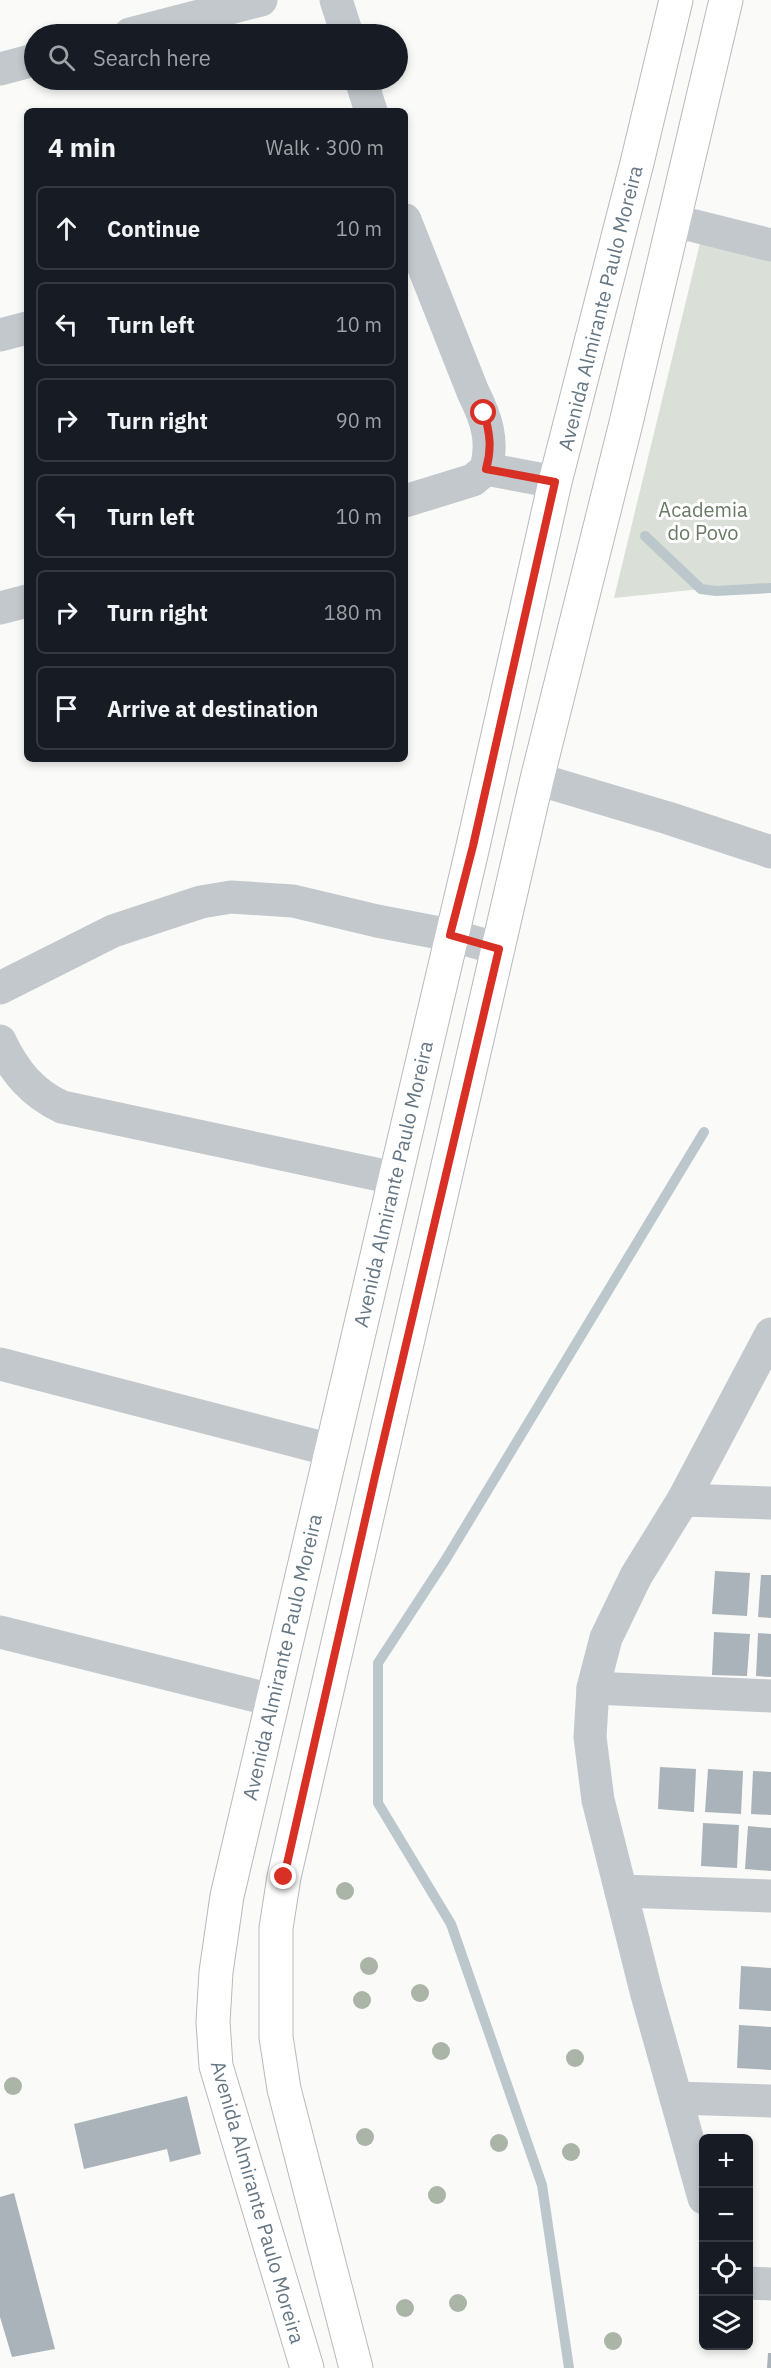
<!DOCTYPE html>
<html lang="en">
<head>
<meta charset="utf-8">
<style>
  :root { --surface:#171b24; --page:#242831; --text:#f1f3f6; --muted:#9ea1a6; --line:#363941 }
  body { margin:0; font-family:"IBM Plex Sans",sans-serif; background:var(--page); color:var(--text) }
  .controls { position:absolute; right:18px; bottom:18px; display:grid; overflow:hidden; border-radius:9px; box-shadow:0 3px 9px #0003 }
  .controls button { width:54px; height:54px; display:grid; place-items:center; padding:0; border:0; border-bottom:2px solid var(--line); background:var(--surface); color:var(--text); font:30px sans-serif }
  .stop { position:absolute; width:18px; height:18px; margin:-14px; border:4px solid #d93025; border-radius:50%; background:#fff }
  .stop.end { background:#d93025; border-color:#fff; box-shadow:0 2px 6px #0008 }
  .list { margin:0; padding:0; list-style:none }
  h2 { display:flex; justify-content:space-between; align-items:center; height:78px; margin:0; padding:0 24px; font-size:26px }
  h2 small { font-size:20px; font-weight:400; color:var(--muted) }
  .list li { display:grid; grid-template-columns:39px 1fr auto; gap:18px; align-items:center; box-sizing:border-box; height:84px; margin:0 12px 12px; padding:0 12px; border:2px solid var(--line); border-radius:9px }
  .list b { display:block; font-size:22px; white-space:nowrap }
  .list em { font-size:20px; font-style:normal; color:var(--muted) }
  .icon { flex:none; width:33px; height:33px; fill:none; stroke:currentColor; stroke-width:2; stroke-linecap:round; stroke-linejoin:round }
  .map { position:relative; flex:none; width:771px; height:2368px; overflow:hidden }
  .search { position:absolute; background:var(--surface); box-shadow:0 3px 9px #0003; left:24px; top:24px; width:384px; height:66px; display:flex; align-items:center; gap:15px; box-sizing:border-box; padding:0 21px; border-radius:33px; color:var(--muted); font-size:22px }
  .panel { position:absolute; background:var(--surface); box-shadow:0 3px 9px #0003; left:24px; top:108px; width:384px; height:654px; border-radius:9px }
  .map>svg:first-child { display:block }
</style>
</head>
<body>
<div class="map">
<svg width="771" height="2368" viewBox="0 0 771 2368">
  <rect width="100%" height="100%" fill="#fafaf8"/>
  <polygon fill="#dadfd7" points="701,239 771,256 771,588 716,591 701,589 614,598"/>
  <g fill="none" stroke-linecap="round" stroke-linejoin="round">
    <g stroke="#bbc7cb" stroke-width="10">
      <polyline points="645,536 701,589 716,591 771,588"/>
      <polyline points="569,2368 542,2185 451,1924 378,1803 378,1663 446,1559 704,1132"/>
    </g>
  </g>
  <g fill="#aab3b9">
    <polygon points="715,1571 750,1573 747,1616 712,1614"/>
    <polygon points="761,1575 771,1575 771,1618 758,1617"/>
    <polygon points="714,1632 750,1634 747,1676 712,1675"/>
    <polygon points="758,1633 771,1634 771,1677 756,1676"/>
    <polygon points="660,1767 696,1769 694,1812 658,1809"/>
    <polygon points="708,1769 743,1771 741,1814 705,1812"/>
    <polygon points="753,1771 771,1772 771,1815 751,1814"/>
    <polygon points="703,1823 739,1825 737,1868 701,1866"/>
    <polygon points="748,1826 771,1828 771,1871 745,1869"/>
    <polygon points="741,1966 771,1968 771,2011 739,2009"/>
    <polygon points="739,2025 771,2027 771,2070 737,2068"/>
    <polygon points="187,2096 201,2154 170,2162 167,2149 84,2169 74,2124"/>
    <polygon points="14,2193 55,2349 12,2357 0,2317 0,2197"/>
    <polygon points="768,2353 771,2353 771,2368 767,2368"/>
  </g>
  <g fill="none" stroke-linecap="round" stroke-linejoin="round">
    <g stroke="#b5babe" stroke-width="35">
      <g id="major">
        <polyline points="307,2368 216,2066 213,2022 216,1972 227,1896 473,846 555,482 637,163 676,0"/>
        <polyline points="356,2368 284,2089 276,2037 276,1928 284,1877 537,779 626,423 726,0"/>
      </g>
    </g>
    <g stroke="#c3c8cc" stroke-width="33">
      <polyline points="336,0 347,34"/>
      <polyline points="130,34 261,0"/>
      <polyline points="0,69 34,60"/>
      <polyline points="361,80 371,111"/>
      <path d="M405,220L473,392C486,418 494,440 486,469"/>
      <polyline points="675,221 771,245"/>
      <polyline points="0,335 27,328"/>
      <polyline points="486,469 555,482"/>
      <polyline points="405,501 473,480 486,469"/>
      <polyline points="0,608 27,601"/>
      <polyline points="537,779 668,818 771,852"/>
      <polyline points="0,988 113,931 201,902 231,897 293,901 377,921 450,935 499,949"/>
      <path d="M0,1041C14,1071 32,1093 62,1107L394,1178"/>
      <polyline points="0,1364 331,1450"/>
      <polyline points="683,1500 771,1503"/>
      <polyline points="0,1632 272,1700"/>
      <polyline points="593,1688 771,1696"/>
      <polyline points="621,1891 771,1896"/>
      <polyline points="676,2098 771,2101"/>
      <polyline points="704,2198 646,1991 598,1800 590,1737 593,1688 606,1638 636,1576 683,1500 771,1334"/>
      <polyline points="748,2283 771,2284"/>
    </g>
    <use href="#major" stroke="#fff" stroke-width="33"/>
  </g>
  <g fill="#aab4a7">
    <circle cx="345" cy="1891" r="9"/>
    <circle cx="369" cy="1966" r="9"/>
    <circle cx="420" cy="1993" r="9"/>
    <circle cx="362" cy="2000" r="9"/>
    <circle cx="441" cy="2051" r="9"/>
    <circle cx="575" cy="2058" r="9"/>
    <circle cx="13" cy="2086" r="9"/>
    <circle cx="365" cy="2137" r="9"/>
    <circle cx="499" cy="2143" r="9"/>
    <circle cx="571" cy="2152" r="9"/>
    <circle cx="437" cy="2195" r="9"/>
    <circle cx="458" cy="2303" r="9"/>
    <circle cx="405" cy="2308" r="9"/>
    <circle cx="613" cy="2341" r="9"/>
  </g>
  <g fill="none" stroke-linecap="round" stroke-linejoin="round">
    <path stroke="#d93025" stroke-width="8" d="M284,1877L376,1472L499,949L450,935L473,846L555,482L486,469C492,449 490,433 484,413"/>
  </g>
  <g text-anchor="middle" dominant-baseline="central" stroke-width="6" stroke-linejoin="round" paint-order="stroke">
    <g font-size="20" fill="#657683" stroke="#fff">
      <text transform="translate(600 308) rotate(-76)">Avenida Almirante Paulo Moreira</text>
      <text transform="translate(393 1184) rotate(-77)">Avenida Almirante Paulo Moreira</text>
      <text transform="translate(282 1657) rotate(-77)">Avenida Almirante Paulo Moreira</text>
      <text transform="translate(258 2202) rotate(74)">Avenida Almirante Paulo Moreira</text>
    </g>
    <g font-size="20" fill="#687a64" stroke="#fff">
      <text x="703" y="509">Academia<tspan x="703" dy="23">do Povo</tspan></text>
    </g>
  </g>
</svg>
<div class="controls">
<button>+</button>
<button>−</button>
<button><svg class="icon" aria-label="locate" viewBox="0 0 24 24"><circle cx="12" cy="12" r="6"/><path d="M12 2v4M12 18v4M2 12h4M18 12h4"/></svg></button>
<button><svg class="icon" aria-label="layers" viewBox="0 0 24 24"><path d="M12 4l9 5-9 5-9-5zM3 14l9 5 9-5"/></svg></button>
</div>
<div class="stop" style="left:484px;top:413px"></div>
<div class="stop end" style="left:284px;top:1877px"></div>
<div class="search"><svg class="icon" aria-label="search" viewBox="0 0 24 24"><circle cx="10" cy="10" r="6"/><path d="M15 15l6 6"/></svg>Search here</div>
<section class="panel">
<h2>4 min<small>Walk · 300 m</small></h2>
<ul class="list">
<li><svg class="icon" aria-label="ahead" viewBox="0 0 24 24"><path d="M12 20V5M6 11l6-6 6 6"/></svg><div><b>Continue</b></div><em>10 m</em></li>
<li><svg class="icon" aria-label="left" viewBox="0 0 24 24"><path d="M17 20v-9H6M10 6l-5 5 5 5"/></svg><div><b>Turn left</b></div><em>10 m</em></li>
<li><svg class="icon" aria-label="right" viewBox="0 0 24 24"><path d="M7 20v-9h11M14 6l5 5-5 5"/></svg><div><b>Turn right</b></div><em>90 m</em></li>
<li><svg class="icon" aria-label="left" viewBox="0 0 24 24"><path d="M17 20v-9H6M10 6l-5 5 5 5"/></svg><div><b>Turn left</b></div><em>10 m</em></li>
<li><svg class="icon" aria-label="right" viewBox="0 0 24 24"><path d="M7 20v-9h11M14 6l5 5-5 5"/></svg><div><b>Turn right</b></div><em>180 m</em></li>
<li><svg class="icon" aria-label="arrive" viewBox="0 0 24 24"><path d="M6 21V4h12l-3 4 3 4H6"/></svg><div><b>Arrive at destination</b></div></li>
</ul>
</section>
</div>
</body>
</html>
